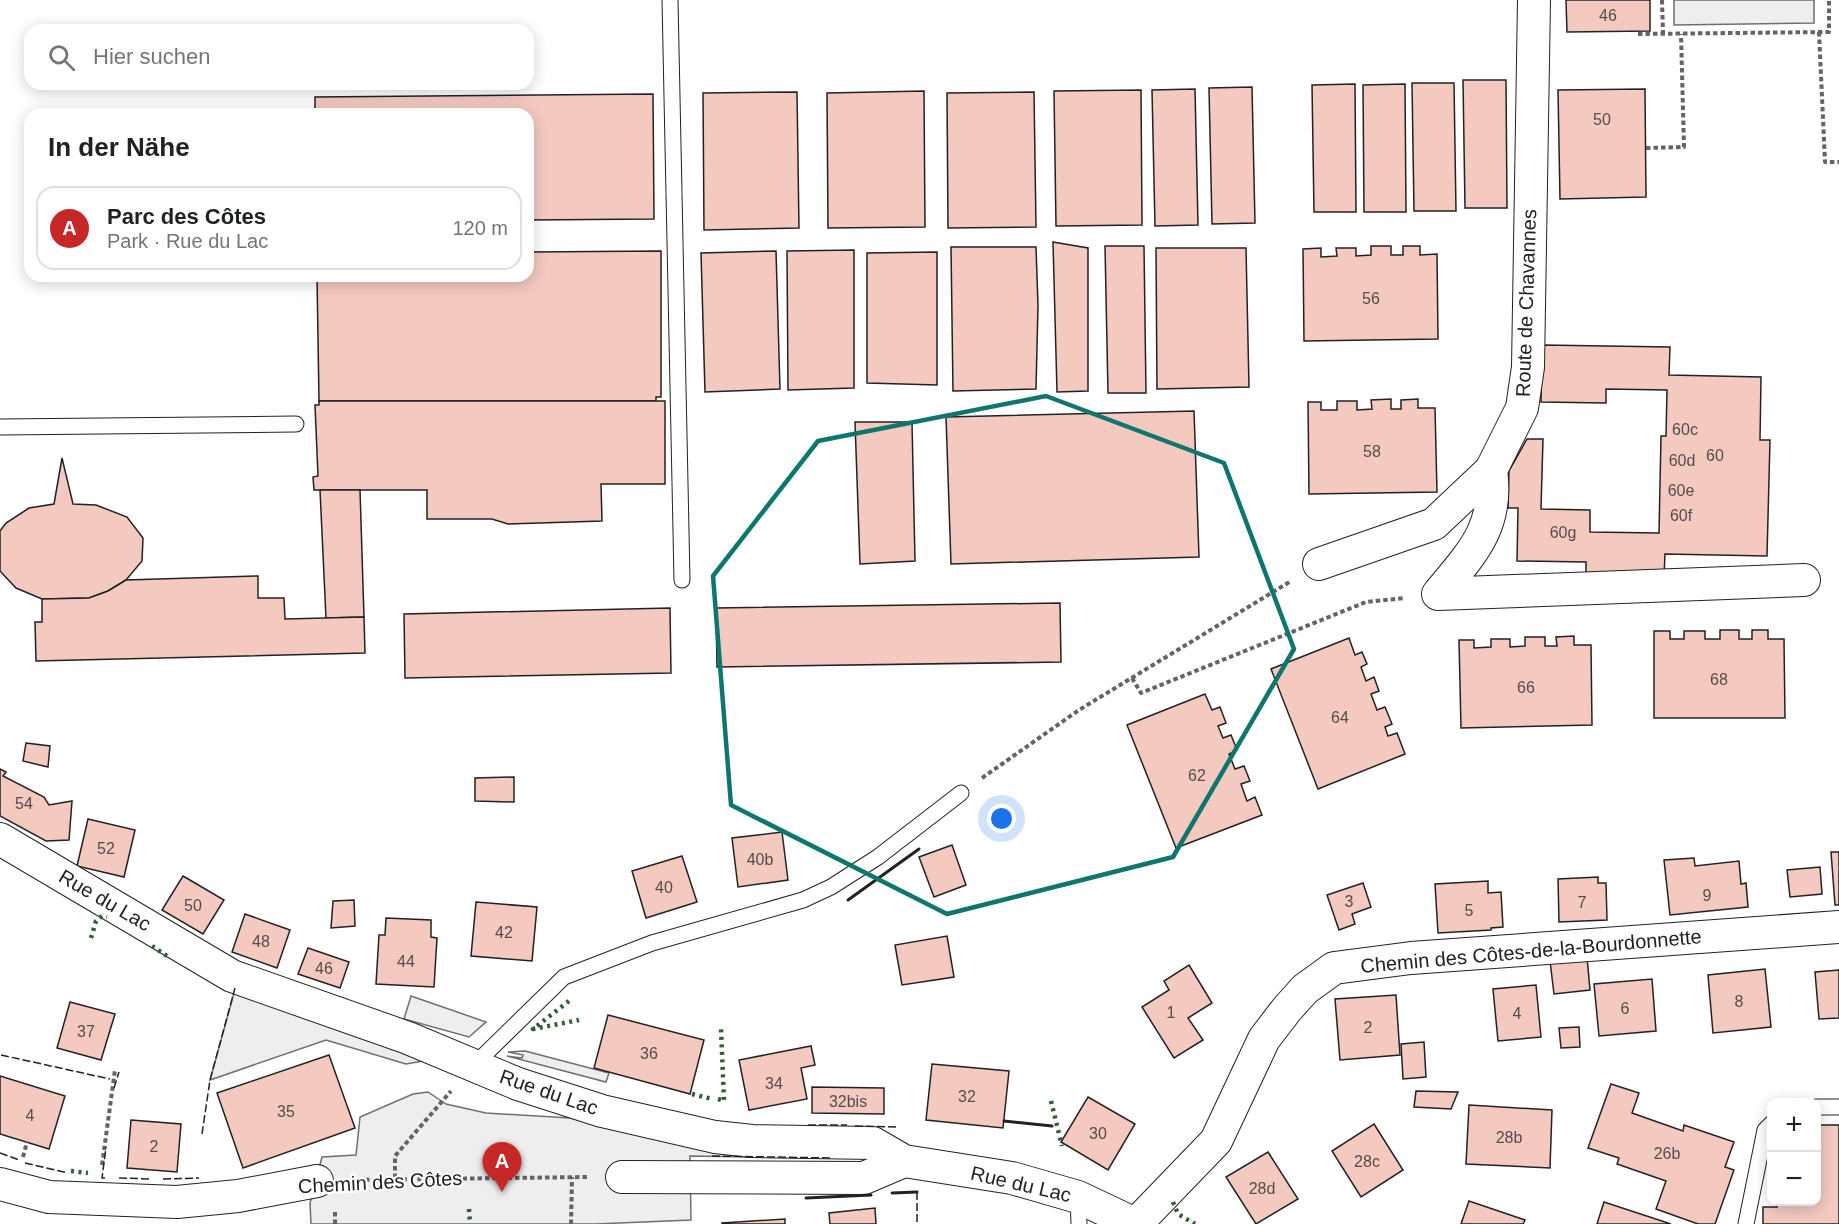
<!DOCTYPE html>
<html lang="de">
<head>
<meta charset="utf-8">
<style>
  :root { --surface:#fff; --page:#f2f2f2; --text:#202124; --muted:#757577; --line:#e0e0e0; --accent:#c62828 }
  body { margin:0; font-family:Arial,sans-serif; background:var(--page); color:var(--text) }
  .controls { position:absolute; right:18px; bottom:18px; display:grid; overflow:hidden; border-radius:12px; box-shadow:0 3px 15px #0003 }
  .controls button { width:54px; height:54px; display:grid; place-items:center; padding:0; border:0; border-bottom:2px solid var(--line); background:var(--surface); color:var(--text); font:30px sans-serif }
  .you { position:absolute; left:1002px; top:819px; width:21px; height:21px; margin:-15px; border:4px solid #fff; border-radius:50%; background:#1a73e8; box-shadow:0 0 0 9px #1a73e833 }
  .badge { display:grid; place-items:center; width:39px; height:39px; border-radius:50%; background:var(--accent); color:#fff; font-size:20px; font-weight:700 }
  .pin { position:absolute; translate:-50% -50px; filter:drop-shadow(0 2px 3px #0008) }
  .pin::after { content:''; position:absolute; top:32px; width:21px; height:18px; background:inherit; clip-path:polygon(0 0,100% 0,50% 100%) }
  .list { margin:0; padding:0; list-style:none }
  h2 { display:flex; justify-content:space-between; align-items:center; height:78px; margin:0; padding:0 24px; font-size:26px }
  h2 small { font-size:20px; font-weight:400; color:var(--muted) }
  .list li { display:grid; grid-template-columns:39px 1fr auto; gap:18px; align-items:center; box-sizing:border-box; height:84px; margin:0 12px 12px; padding:0 12px; border:2px solid var(--line); border-radius:18px }
  .list b { display:block; font-size:22px; white-space:nowrap }
  .list p { margin:0; font-size:20px; white-space:nowrap; color:var(--muted) }
  .list em { font-size:20px; font-style:normal; color:var(--muted) }
  .icon { flex:none; width:33px; height:33px; fill:none; stroke:currentColor; stroke-width:2; stroke-linecap:round; stroke-linejoin:round }
  .map { position:relative; flex:none; width:1839px; height:1224px; overflow:hidden }
  .search { position:absolute; background:var(--surface); box-shadow:0 3px 15px #0003; left:24px; top:24px; width:510px; height:66px; display:flex; align-items:center; gap:15px; box-sizing:border-box; padding:0 21px; border-radius:18px; color:var(--muted); font-size:22px }
  .panel { position:absolute; background:var(--surface); box-shadow:0 3px 15px #0003; left:24px; top:108px; width:510px; height:174px; border-radius:18px }
  .map>svg:first-child { display:block }
</style>
</head>
<body>
<div class="map">
<svg width="1839" height="1224" viewBox="0 0 1839 1224">
  <rect width="100%" height="100%" fill="#fff"/>
  <g fill="#eee" stroke="#6f6f6f" stroke-width="1.5">
    <polygon points="1674,0 1814,0 1814,23 1674,25"/>
    <polygon points="236,986 429,1060 406,1064 326,1040 210,1080"/>
    <polygon points="411,996 486,1022 469,1037 404,1019"/>
    <polygon points="525,1051 609,1073 606,1082 507,1056 522,1058 523,1055 508,1052"/>
    <polygon points="428,1092 446,1104 486,1113 570,1118 753,1157 690,1156 691,1220 595,1224 311,1224 310,1203 322,1157 356,1155 360,1117 413,1094"/>
  </g>
  <g fill="#f3c9c0" stroke="#222" stroke-width="1.5">
    <polygon points="1566,0 1650,0 1650,31 1567,32"/>
    <polygon points="1463,80 1506,80 1507,208 1465,208"/>
    <polygon points="1412,83 1454,83 1456,211 1414,211"/>
    <polygon points="1355,84 1356,212 1314,212 1312,85"/>
    <polygon points="1405,84 1406,212 1364,212 1363,85"/>
    <polygon points="1252,87 1255,223 1212,224 1209,88"/>
    <polygon points="1195,89 1198,225 1155,226 1152,90"/>
    <polygon points="1645,89 1646,197 1560,199 1558,90"/>
    <polygon points="1141,90 1142,225 1056,226 1054,91"/>
    <polygon points="924,91 925,227 828,228 827,93"/>
    <polygon points="797,92 799,228 704,230 703,93"/>
    <polygon points="1034,92 1036,227 948,228 947,93"/>
    <polygon points="653,94 654,219 528,220 528,114 315,114 315,97"/>
    <polygon points="1053,242 1088,248 1088,391 1057,392"/>
    <polygon points="1105,246 1144,246 1146,393 1108,393"/>
    <polygon points="1371,246 1391,246 1391,255 1403,255 1403,246 1420,246 1420,255 1437,254 1438,339 1304,341 1303,249 1321,248 1321,257 1337,256 1336,248 1356,248 1356,256 1371,255"/>
    <polygon points="951,247 1036,247 1038,305 1036,389 953,391"/>
    <polygon points="1156,248 1246,248 1249,387 1157,389"/>
    <polygon points="854,250 854,388 788,390 787,251"/>
    <polygon points="661,251 661,397 656,397 656,401 319,401 317,276 528,276 528,252"/>
    <polygon points="776,251 780,389 705,392 701,253"/>
    <polygon points="937,252 937,385 867,383 867,253"/>
    <polygon points="1542,345 1670,347 1669,375 1761,377 1760,440 1770,440 1767,556 1665,554 1664,577 1586,576 1586,562 1517,561 1518,508 1508,508 1509,471 1527,439 1543,439 1541,509 1590,510 1590,532 1659,533 1661,436 1666,436 1667,390 1606,389 1606,403 1541,402"/>
    <polygon points="1391,399 1391,409 1401,409 1401,400 1418,399 1418,408 1435,408 1437,492 1309,494 1308,402 1321,402 1321,410 1337,410 1337,401 1357,401 1357,410 1372,409 1371,400"/>
    <polygon points="319,401 665,401 665,484 601,484 602,521 508,524 492,519 427,519 427,490 314,490 313,477 318,476 315,405 319,405"/>
    <polygon points="1194,411 1199,557 951,564 946,417"/>
    <polygon points="855,422 912,422 915,561 860,564"/>
    <polygon points="62,458 73,504 96,505 127,517 143,538 142,561 126,580 108,591 89,598 42,599 16,588 0,571 0,531 6,523 29,508 54,504"/>
    <polygon points="320,490 360,490 364,617 326,618"/>
    <polygon points="258,576 258,598 284,598 285,619 364,617 365,653 36,661 35,622 42,622 42,599 89,598 108,591 126,580"/>
    <polygon points="1060,603 1061,662 717,667 716,608"/>
    <polygon points="670,608 671,673 405,678 404,614"/>
    <polygon points="1720,630 1739,630 1739,639 1752,639 1752,630 1768,630 1768,639 1784,639 1785,718 1654,718 1654,631 1670,631 1670,639 1684,639 1684,631 1705,631 1705,639 1720,639"/>
    <polygon points="1574,636 1574,645 1591,645 1592,725 1461,728 1459,640 1474,640 1474,648 1491,647 1491,639 1510,639 1510,647 1525,646 1525,637 1545,637 1545,646 1557,646 1556,637"/>
    <polygon points="1349,638 1355,655 1362,652 1367,664 1361,667 1366,681 1374,677 1379,691 1371,694 1377,710 1385,707 1392,724 1385,727 1388,736 1397,733 1405,754 1318,789 1271,669"/>
    <polygon points="1205,694 1212,710 1220,707 1226,723 1218,726 1223,738 1231,735 1237,750 1229,754 1235,769 1244,766 1250,781 1241,784 1247,801 1255,797 1262,815 1176,848 1127,725"/>
    <polygon points="26,743 50,746 48,767 23,761"/>
    <polygon points="0,769 6,772 3,776 44,797 49,805 72,801 69,840 46,841 0,816"/>
    <polygon points="514,777 514,802 475,801 475,778"/>
    <polygon points="88,819 135,830 124,877 77,866"/>
    <polygon points="782,832 788,880 738,887 732,838"/>
    <polygon points="952,845 966,885 934,897 919,857"/>
    <polygon points="1831,852 1839,852 1839,905 1835,905"/>
    <polygon points="682,856 697,902 646,918 632,871"/>
    <polygon points="1694,858 1695,866 1739,861 1741,884 1746,883 1748,907 1670,915 1664,860"/>
    <polygon points="1820,867 1822,894 1790,897 1787,870"/>
    <polygon points="183,876 224,900 203,934 162,910"/>
    <polygon points="1598,877 1598,883 1606,883 1607,920 1559,922 1558,879"/>
    <polygon points="1488,881 1488,893 1501,892 1503,927 1491,928 1491,930 1438,933 1435,884"/>
    <polygon points="1363,883 1371,907 1352,914 1355,924 1339,930 1327,895"/>
    <polygon points="354,900 355,926 331,928 333,901"/>
    <polygon points="476,902 537,907 532,961 471,956"/>
    <polygon points="245,914 290,930 277,968 232,952"/>
    <polygon points="386,918 431,920 431,937 437,938 434,987 376,984 379,935 385,935"/>
    <polygon points="947,936 954,977 902,985 895,945"/>
    <polygon points="308,948 349,962 340,988 298,974"/>
    <polygon points="1587,957 1590,990 1554,994 1550,961"/>
    <polygon points="1189,965 1212,1003 1188,1018 1203,1040 1174,1058 1142,1007 1169,990 1164,981"/>
    <polygon points="1765,969 1771,1027 1713,1033 1708,975"/>
    <polygon points="1839,970 1839,1018 1819,1019 1815,972"/>
    <polygon points="1652,979 1656,1031 1599,1036 1594,984"/>
    <polygon points="1536,985 1541,1037 1498,1041 1493,989"/>
    <polygon points="1396,995 1400,1055 1340,1060 1335,999"/>
    <polygon points="70,1002 115,1014 101,1060 57,1048"/>
    <polygon points="608,1015 704,1040 690,1094 594,1068"/>
    <polygon points="1579,1027 1580,1047 1561,1048 1559,1028"/>
    <polygon points="1424,1042 1426,1077 1403,1079 1401,1044"/>
    <polygon points="811,1046 815,1065 801,1068 807,1099 749,1110 739,1060"/>
    <polygon points="329,1055 355,1128 243,1168 217,1093"/>
    <polygon points="932,1064 1009,1071 1003,1128 926,1120"/>
    <polygon points="0,1076 65,1096 49,1149 0,1134"/>
    <polygon points="1611,1084 1639,1093 1632,1113 1683,1131 1684,1125 1734,1142 1725,1167 1734,1170 1715,1224 1698,1224 1656,1209 1666,1181 1617,1164 1619,1158 1588,1148"/>
    <polygon points="812,1087 884,1088 884,1114 812,1113"/>
    <polygon points="1416,1091 1458,1092 1451,1109 1414,1107"/>
    <polygon points="1088,1097 1135,1124 1108,1170 1061,1142"/>
    <polygon points="1469,1105 1552,1110 1550,1168 1466,1164"/>
    <polygon points="131,1120 181,1124 177,1172 127,1168"/>
    <polygon points="1374,1124 1403,1170 1361,1197 1332,1151"/>
    <polygon points="1816,1125 1839,1125 1839,1224 1763,1224 1763,1207 1777,1207 1777,1202 1816,1202"/>
    <polygon points="1268,1152 1298,1199 1256,1224 1226,1177"/>
    <polygon points="1469,1201 1525,1220 1523,1224 1461,1224"/>
    <polygon points="1604,1202 1671,1224 1597,1224"/>
    <polygon points="875,1208 876,1224 830,1224 829,1213"/>
    <polygon points="785,1219 785,1224 722,1224 722,1223"/>
  </g>
  <g fill="none" stroke-linecap="round" stroke-linejoin="round">
    <g stroke="#222" stroke-width="17">
      <g id="lane">
        <polyline points="670,0 682,580"/>
        <polyline points="0,427 296,424"/>
        <polyline points="473,1066 564,977 652,943 803,900 831,887 878,857 961,793"/>
        <polyline points="1816,1107 1839,1107"/>
        <polyline points="1078,1197 1079,1224"/>
        <polyline points="1746,1224 1765,1130 1772,1123"/>
      </g>
    </g>
    <g stroke="#222" stroke-width="34">
      <g id="street">
        <path d="M1491,470C1499,527 1472,553 1438,594L1804,580"/>
        <polyline points="1319,564 1434,524 1491,470 1522,408 1528,367 1534,0"/>
        <polyline points="0,839 232,976 408,1038 518,1084 602,1111 715,1137 752,1141 873,1143 904,1161 1012,1178 1078,1197 1135,1224"/>
        <polyline points="622,1177 864,1178 904,1161"/>
        <polyline points="0,1184 49,1197 177,1202 238,1196 317,1181"/>
        <polyline points="1136,1224 1216,1141 1264,1039 1287,1009 1305,989 1334,968 1411,958 1839,927"/>
      </g>
    </g>
    <g stroke="#646464" stroke-width="4" stroke-dasharray="4.5 3" stroke-linecap="butt">
      <polyline points="1662,0 1663,33"/>
      <polyline points="1819,32 1825,162 1839,162"/>
      <polyline points="1638,34 1829,32 1829,0"/>
      <polyline points="1646,148 1684,147 1681,34"/>
      <polyline points="1132,678 1141,693 1366,602 1405,598"/>
      <polyline points="982,778 1079,710 1291,581"/>
      <polyline points="23,1157 27,1142"/>
      <polyline points="102,1165 115,1070"/>
      <polyline points="395,1178 395,1156 451,1091"/>
      <polyline points="350,1180 589,1177"/>
      <polyline points="335,1224 335,1210"/>
      <polyline points="571,1224 572,1177"/>
    </g>
    <use href="#lane" stroke="#fff" stroke-width="15"/>
    <use href="#street" stroke="#fff" stroke-width="32"/>
    <g stroke="#2f5e38" stroke-width="4.5" stroke-dasharray="3 4.5" stroke-linecap="butt">
      <polyline points="91,938 96,921 102,916 107,917"/>
      <polyline points="152,946 170,958"/>
      <polyline points="569,1001 533,1029 579,1020"/>
      <polyline points="692,1094 712,1099"/>
      <polyline points="718,1099 724,1101 721,1028"/>
      <polyline points="1051,1101 1062,1146"/>
      <polyline points="71,1171 88,1173"/>
      <polyline points="1173,1202 1178,1214 1195,1224"/>
      <polyline points="469,1209 470,1224"/>
    </g>
    <g stroke="#222" stroke-width="1.5" stroke-dasharray="8 3" stroke-linecap="butt">
      <polyline points="1,1055 110,1079"/>
      <polyline points="114,1088 119,1072"/>
      <polyline points="808,1125 847,1125"/>
      <polyline points="855,1126 897,1127"/>
      <polyline points="202,1134 210,1080 235,988"/>
      <polyline points="0,1153 19,1160"/>
      <polyline points="712,1156 832,1158"/>
      <polyline points="25,1163 68,1173"/>
      <polyline points="105,1178 102,1178 106,1147"/>
      <polyline points="119,1178 152,1179"/>
      <polyline points="163,1179 199,1178"/>
      <polyline points="917,1192 917,1224"/>
    </g>
    <g stroke="#222" stroke-width="3">
      <polyline points="848,900 919,849"/>
      <polyline points="1004,1121 1052,1126"/>
      <polyline points="892,1193 917,1192"/>
      <polyline points="806,1198 871,1195"/>
    </g>
  </g>
  <path fill="none" stroke="#0f766e" stroke-width="4.5" stroke-linejoin="round" d="M1046,396L1224,463L1294,649L1173,857L947,914L731,805L713,576L818,441Z"/>
  <g text-anchor="middle" dominant-baseline="central" stroke-width="4.5" stroke-linejoin="round" paint-order="stroke">
    <g font-size="16" fill="#564c4a">
      <text x="1608" y="15">46</text>
      <text x="1602" y="119">50</text>
      <text x="1371" y="298">56</text>
      <text x="1685" y="429">60c</text>
      <text x="1372" y="451">58</text>
      <text x="1715" y="455">60</text>
      <text x="1682" y="460">60d</text>
      <text x="1681" y="490">60e</text>
      <text x="1681" y="515">60f</text>
      <text x="1563" y="532">60g</text>
      <text x="1719" y="679">68</text>
      <text x="1526" y="687">66</text>
      <text x="1340" y="717">64</text>
      <text x="1197" y="775">62</text>
      <text x="24" y="803">54</text>
      <text x="106" y="848">52</text>
      <text x="760" y="859">40b</text>
      <text x="664" y="887">40</text>
      <text x="1707" y="895">9</text>
      <text x="1349" y="901">3</text>
      <text x="1582" y="902">7</text>
      <text x="193" y="905">50</text>
      <text x="1469" y="910">5</text>
      <text x="504" y="932">42</text>
      <text x="261" y="941">48</text>
      <text x="406" y="961">44</text>
      <text x="324" y="968">46</text>
      <text x="1739" y="1001">8</text>
      <text x="1625" y="1008">6</text>
      <text x="1171" y="1012">1</text>
      <text x="1517" y="1013">4</text>
      <text x="1368" y="1027">2</text>
      <text x="86" y="1031">37</text>
      <text x="649" y="1053">36</text>
      <text x="774" y="1083">34</text>
      <text x="967" y="1096">32</text>
      <text x="848" y="1101">32bis</text>
      <text x="286" y="1111">35</text>
      <text x="30" y="1115">4</text>
      <text x="1098" y="1133">30</text>
      <text x="1509" y="1137">28b</text>
      <text x="154" y="1146">2</text>
      <text x="1667" y="1153">26b</text>
      <text x="1367" y="1161">28c</text>
      <text x="1262" y="1188">28d</text>
    </g>
    <g font-size="20" fill="#222" stroke="#fff">
      <text transform="translate(1526 303) rotate(-88)">Route de Chavannes</text>
      <text transform="translate(105 900) rotate(30)">Rue du Lac</text>
      <text transform="translate(1531 951) rotate(-5)">Chemin des Côtes-de-la-Bourdonnette</text>
      <text transform="translate(549 1092) rotate(19)">Rue du Lac</text>
      <text transform="translate(380 1182) rotate(-3)">Chemin des Côtes</text>
      <text transform="translate(1021 1184) rotate(13)">Rue du Lac</text>
    </g>
  </g>
</svg>
<div class="controls">
<button>+</button>
<button>−</button>
</div>
<div class="you"></div>
<div class="pin badge" style="left:502px;top:1192px">A</div>
<div class="search"><svg class="icon" aria-label="search" viewBox="0 0 24 24"><circle cx="10" cy="10" r="6"/><path d="M15 15l6 6"/></svg>Hier suchen</div>
<section class="panel">
<h2>In der Nähe<small></small></h2>
<ul class="list">
<li><span class="badge">A</span><div><b>Parc des Côtes</b><p>Park · Rue du Lac</p></div><em>120 m</em></li>
</ul>
</section>
</div>
</body>
</html>
